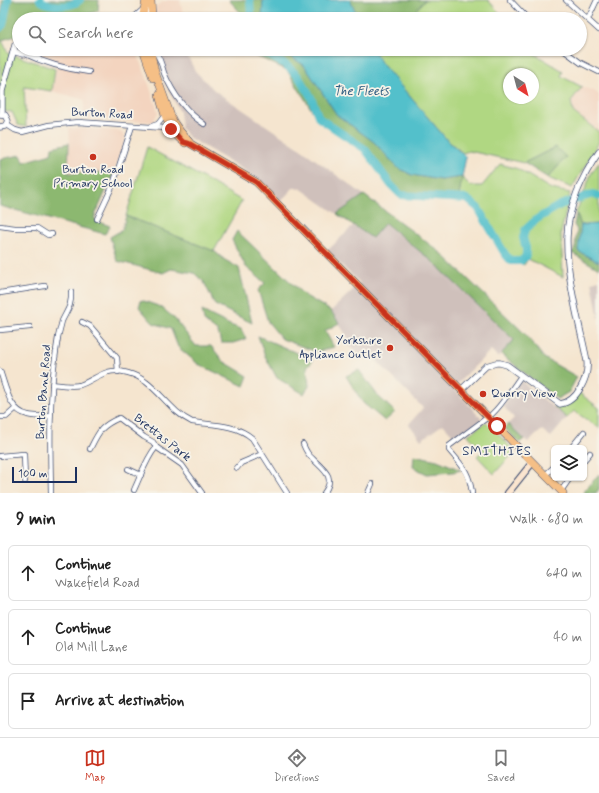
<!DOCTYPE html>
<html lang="en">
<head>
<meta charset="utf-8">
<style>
  :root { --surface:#fff; --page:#f2f2f2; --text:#222; --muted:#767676; --line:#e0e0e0; --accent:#c8321e }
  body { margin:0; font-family:Mynerve,sans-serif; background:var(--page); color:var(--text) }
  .controls { position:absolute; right:12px; bottom:12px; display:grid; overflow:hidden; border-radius:6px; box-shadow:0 1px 3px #0004 }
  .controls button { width:36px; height:36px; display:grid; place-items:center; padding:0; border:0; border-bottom:1px solid var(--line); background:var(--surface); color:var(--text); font:20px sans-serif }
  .compass { position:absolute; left:503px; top:68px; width:36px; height:36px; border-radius:50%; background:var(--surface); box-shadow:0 1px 3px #0004; rotate:144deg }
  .scale { position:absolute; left:12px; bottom:10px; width:65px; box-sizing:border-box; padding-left:4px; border:2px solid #1b2f5e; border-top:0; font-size:11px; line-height:14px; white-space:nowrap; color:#1b2f5e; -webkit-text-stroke:3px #f7f3e8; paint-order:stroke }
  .stop { position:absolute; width:12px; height:12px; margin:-9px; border:3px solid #c8321e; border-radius:50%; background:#fff }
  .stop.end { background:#c8321e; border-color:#fff; box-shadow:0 1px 4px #0008 }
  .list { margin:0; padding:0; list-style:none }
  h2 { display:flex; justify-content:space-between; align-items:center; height:52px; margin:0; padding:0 16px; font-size:17px }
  h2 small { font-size:13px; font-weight:400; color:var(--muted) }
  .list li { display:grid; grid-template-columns:26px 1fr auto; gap:12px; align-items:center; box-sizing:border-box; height:56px; margin:0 8px 8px; padding:0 8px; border:1px solid var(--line); border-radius:6px }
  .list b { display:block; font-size:15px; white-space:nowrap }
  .list p { margin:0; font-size:13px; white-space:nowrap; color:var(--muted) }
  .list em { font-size:13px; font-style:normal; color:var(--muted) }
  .icon { flex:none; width:22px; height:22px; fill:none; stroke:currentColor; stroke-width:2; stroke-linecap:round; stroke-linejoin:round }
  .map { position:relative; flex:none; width:599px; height:493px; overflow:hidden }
  .search { position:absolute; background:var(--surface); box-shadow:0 1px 3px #0004; left:12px; right:12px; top:12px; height:44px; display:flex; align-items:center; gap:10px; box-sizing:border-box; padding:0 14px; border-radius:22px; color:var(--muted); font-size:15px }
  .sheet { height:244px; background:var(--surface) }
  nav { display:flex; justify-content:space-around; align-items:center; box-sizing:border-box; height:56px; border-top:1px solid var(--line); background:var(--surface); font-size:11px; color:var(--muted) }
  nav a { display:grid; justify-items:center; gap:2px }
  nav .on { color:var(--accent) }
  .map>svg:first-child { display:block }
</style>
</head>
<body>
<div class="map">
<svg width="599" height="493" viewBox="0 0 599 493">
  <rect width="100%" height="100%" fill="#f7f3e8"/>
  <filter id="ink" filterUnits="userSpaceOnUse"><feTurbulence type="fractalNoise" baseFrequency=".025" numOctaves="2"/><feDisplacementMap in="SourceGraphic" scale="8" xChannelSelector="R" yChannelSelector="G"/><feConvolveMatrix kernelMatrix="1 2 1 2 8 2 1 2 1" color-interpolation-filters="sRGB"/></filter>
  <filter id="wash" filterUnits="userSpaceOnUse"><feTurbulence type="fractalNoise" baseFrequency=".012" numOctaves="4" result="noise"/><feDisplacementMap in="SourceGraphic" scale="16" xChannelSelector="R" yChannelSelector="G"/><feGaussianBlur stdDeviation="0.9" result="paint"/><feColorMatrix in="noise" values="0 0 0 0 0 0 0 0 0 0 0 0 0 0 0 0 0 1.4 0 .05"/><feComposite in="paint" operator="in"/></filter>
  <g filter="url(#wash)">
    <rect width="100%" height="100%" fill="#f5e5cf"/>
    <g fill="#f3d4bf">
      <polygon points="167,0 180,0 184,19 154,19 156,6"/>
      <polygon points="33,49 135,49 146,76 158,112 153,122 83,119 85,100 52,91 57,64 46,60 37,55"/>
      <polygon points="582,87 594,91 599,95 599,132 573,112 571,101"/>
      <polygon points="69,128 118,131 122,133 125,138 114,172 67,173 69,143 70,142"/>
    </g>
    <g fill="#cfc0bb">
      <polygon points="171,49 184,49 195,71 215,91 298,147 364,195 337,214 300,188 298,189 294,187 281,201 256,177 188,137 181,127 180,112 165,83 160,56"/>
      <polygon points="384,223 433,262 514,340 498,357 491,350 453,388 482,419 455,437 443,424 421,440 409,424 423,408 371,355 364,360 347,343 348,338 331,311 360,283 327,251 353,226 372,238"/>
      <polygon points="599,280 599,319 592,282"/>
      <polygon points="521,381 567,418 551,437 542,430 528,442 508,424 514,418 504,407 509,396"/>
    </g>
    <g fill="#b0d782" stroke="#668370" fill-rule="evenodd">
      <polygon points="425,0 488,0 505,19 408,19"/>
      <polygon points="0,36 8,53 55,69 52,91 24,87 26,127 18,125 12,112 0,111"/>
      <path d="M380,49H531L535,54L563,71L561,76L582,87L571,101L573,112L599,132V142L572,188L548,178L566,157L556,147L524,163L469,151L463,153L448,141L382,64L375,54ZM509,74H533V98H509Z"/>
      <polygon points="147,147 207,180 242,201 214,251 126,216"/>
      <polygon points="599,162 599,224 581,225 576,213 591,174"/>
      <polygon points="500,164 518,169 551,189 570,193 561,233 563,277 528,259 524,265 509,256 469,197 459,196 462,177 470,186 482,186"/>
      <polygon points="578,392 599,408 599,428 574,411 567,418 554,407 564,407"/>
      <polygon points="486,422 515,451 494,474 477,456 483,451 468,435"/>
    </g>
    <g fill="#8cb870" stroke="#547467">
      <polygon points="2,0 99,0 98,11 72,19 19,19 19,35 2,40 0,43 0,13 2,10"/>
      <polygon points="229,0 263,0 262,19 242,19 241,13"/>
      <polygon points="350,0 425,0 408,19 359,19"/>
      <polygon points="246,49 277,49 304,65 337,115 374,142 398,168 412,175 441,180 462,177 459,196 401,195 391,185 365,149 318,120 287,70 247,52"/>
      <polygon points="69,143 68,173 114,172 94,218 99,222 110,226 105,234 0,206 0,159 21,155 24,162 51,154 52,147"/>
      <polygon points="556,147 566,157 548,178 524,163"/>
      <polygon points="364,195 441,253 526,335 544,358 577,377 569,392 557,399 501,354 514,340 433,262 385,223 372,238 337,214"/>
      <polygon points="576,213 581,225 578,251 599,262 599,269 572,253 575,248 577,230 574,225"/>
      <polygon points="126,216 214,251 225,260 239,268 252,323 215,305 204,282 194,273 171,269 163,273 117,261 110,237 122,230"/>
      <polygon points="237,231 304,295 331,311 339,323 325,331 334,347 317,352 282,339 268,322 258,290 265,283 246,267 232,240"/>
      <polygon points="141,300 161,307 174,318 196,346 211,346 223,361 248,376 244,386 198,364 178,347 171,329 153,323 139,307"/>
      <polygon points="202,311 230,325 241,329 246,339 233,343 221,343 218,332 204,321"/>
      <polygon points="258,336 313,360 307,367 309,386 304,394 277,378 265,356"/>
      <polygon points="359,370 378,396 395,412 385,421 363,403 346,376"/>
      <polygon points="508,424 524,439 519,443 504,428"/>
      <polygon points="414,455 437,460 461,470 453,472 427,474 413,467"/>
      <polygon points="599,474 599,489 596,493 583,493"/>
    </g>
    <g fill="#52c0cb" stroke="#367894">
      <polygon points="263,0 350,0 359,19 262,19"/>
      <polygon points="277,49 373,49 382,64 448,141 466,157 462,177 441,180 412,175 398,168 374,142 337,115 304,65"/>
      <polygon points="599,224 599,262 578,251 581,225"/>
    </g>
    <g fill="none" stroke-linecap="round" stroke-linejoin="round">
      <g stroke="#52c0cb" stroke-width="8">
        <path d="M40,0C48,7 72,8 80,0"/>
        <polyline points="250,0 251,19"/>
        <polyline points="0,28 3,25 8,0"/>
        <polyline points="258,49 286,65 298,76 311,97 319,118 365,149 391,185 401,195 467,199 478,208 505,254 511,261 521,261 526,256 526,248 523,238 525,230 537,219 560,205 593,194 599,196"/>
      </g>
    </g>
  </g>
  <g filter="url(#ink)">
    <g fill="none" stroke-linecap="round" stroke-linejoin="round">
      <g stroke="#3c4a6f" stroke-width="6">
        <g id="minor">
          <polyline points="510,0 528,19"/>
          <polyline points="566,0 599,30"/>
          <polyline points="588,19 597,0"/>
          <polyline points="29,49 39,59"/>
          <polyline points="562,49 581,63 599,72"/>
          <path d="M23,53C44,63 66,69 89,72"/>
          <path d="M149,53L154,51L156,53C160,58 162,66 164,73C173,94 186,112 204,124"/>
          <polyline points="7,125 15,130 22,132 49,125 78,122 165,128 171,131"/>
          <polyline points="152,126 158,124 165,115"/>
          <polyline points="97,219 113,185 132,126"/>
          <polyline points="0,226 15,228 37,228 48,235 52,234"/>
          <polyline points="0,293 45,286"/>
          <polyline points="82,322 90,326 117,358 118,372"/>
          <polyline points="0,330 30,327"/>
          <path d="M0,371C6,387 9,411 28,415C35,417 43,416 50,416"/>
          <path d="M52,384C60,385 72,387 80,385C89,382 98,375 108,372C120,369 136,374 146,382C162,394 173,413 192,422C211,425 236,424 252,438L287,493"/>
          <path d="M492,414C503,404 512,388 521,376"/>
          <polyline points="0,417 6,417 15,409"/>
          <path d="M303,444C305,449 307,454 312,458C322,469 337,476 324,493"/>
          <polyline points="571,448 584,432"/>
          <path d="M90,449C99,431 101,426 119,418L144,437L153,442L156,447L182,465L202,493"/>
          <polyline points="0,456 24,454 25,481"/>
          <polyline points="584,460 590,453"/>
          <polyline points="237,468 241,463 262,454"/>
          <polyline points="128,469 141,475"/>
          <polyline points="545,475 554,467"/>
          <path d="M134,490C141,475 146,459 156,447"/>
          <polyline points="561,491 570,478"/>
          <path d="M51,493C50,446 49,398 56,351C57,341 59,331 62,321C67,310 72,306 71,292"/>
          <polyline points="368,493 372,484"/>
          <path d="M472,493C469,471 463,467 449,450V446L488,417"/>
        </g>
      </g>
      <g stroke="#3c4a6f" stroke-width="7">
        <g id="tertiary">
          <polyline points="133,19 143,10"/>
          <polyline points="146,19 150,8"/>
          <polyline points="19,41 15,45 14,49 16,52 23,54 27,49"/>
          <polyline points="0,115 5,115 8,121 5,126 0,127"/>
          <polyline points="2,115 2,91 14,49"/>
          <path d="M461,390L486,366L496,363H500L507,365L560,404C577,402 589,377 587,361C579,322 566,277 567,237C568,207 582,176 599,152"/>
        </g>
      </g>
      <g stroke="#3c4a6f" stroke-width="8">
        <polyline id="secondary" points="508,493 532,463"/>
      </g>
      <g stroke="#3c4a6f" stroke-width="8">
        <g id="primary">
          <polyline points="151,0 152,19"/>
          <polyline points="142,19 146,0"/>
          <polyline points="143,49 153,78"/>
          <path d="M150,49L155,72L172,119C177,129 184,135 191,144L256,182L563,493"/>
          <path d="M159,95C164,113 168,132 185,143"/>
        </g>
      </g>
      <use href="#minor" stroke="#fff" stroke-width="4.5"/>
      <use href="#tertiary" stroke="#fff" stroke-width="5.5"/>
      <use href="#secondary" stroke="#fbe5cf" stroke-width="6"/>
      <use href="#primary" stroke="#f5bf86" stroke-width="7"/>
    </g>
  </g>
  <g fill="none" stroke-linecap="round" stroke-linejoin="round" filter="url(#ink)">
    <polyline stroke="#c8321e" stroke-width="5" points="171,129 183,142 190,144 256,182 497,426"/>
  </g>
  <g fill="#c8321e" stroke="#f7f3e8" stroke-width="1.5">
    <circle cx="93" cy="157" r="4"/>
    <circle cx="390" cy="348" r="4"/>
    <circle cx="483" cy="394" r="4"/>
  </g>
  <g text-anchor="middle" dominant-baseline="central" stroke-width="3.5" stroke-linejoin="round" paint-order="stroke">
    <g font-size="12" fill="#1b2f5e" stroke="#f7f3e8">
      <text transform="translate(102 114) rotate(3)">Burton Road</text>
      <text transform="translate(44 392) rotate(-86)">Burton Bank Road</text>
      <text transform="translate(162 438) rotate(38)">Brettas Park</text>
    </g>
    <g font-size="12" fill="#1b2f5e" stroke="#f7f3e8">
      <text x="93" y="170">Burton Road<tspan x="93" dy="14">Primary School</tspan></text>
      <text x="382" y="341" text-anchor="end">Yorkshire<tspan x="382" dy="14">Appliance Outlet</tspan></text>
      <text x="491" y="394" text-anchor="start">Quarry View</text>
    </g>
    <g font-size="13" font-style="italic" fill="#2c5a7f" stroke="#f7f3e8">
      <text x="361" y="91">The Fleets</text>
    </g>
    <g font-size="13" letter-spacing="1" fill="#1b2f5e" stroke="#f7f3e8">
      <text x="497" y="451">SMITHIES</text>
    </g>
  </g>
</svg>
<div class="controls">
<button><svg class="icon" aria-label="layers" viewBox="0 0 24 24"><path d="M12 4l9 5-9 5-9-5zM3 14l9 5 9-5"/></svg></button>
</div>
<svg class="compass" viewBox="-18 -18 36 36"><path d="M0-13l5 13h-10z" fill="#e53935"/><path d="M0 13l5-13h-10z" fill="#767676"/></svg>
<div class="scale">100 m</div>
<div class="stop" style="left:497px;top:426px"></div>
<div class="stop end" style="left:171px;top:129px"></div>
<div class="search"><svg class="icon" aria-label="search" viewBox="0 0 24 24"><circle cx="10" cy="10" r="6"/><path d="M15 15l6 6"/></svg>Search here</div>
</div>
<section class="sheet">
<h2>9 min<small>Walk · 680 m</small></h2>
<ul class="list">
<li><svg class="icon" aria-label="ahead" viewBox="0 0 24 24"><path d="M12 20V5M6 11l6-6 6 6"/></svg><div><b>Continue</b><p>Wakefield Road</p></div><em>640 m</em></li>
<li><svg class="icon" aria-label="ahead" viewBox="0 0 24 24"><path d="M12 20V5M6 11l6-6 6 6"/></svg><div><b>Continue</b><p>Old Mill Lane</p></div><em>40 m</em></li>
<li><svg class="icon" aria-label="arrive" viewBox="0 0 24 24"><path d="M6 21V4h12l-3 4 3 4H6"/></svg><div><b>Arrive at destination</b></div></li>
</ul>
</section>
<nav>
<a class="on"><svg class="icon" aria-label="map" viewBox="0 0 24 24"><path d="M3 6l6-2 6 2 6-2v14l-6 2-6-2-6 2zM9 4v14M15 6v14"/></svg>Map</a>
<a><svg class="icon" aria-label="directions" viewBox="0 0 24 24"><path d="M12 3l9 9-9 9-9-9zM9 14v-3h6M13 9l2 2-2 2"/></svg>Directions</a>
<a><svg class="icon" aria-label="saved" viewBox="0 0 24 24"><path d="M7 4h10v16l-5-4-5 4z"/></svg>Saved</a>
</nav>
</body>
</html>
